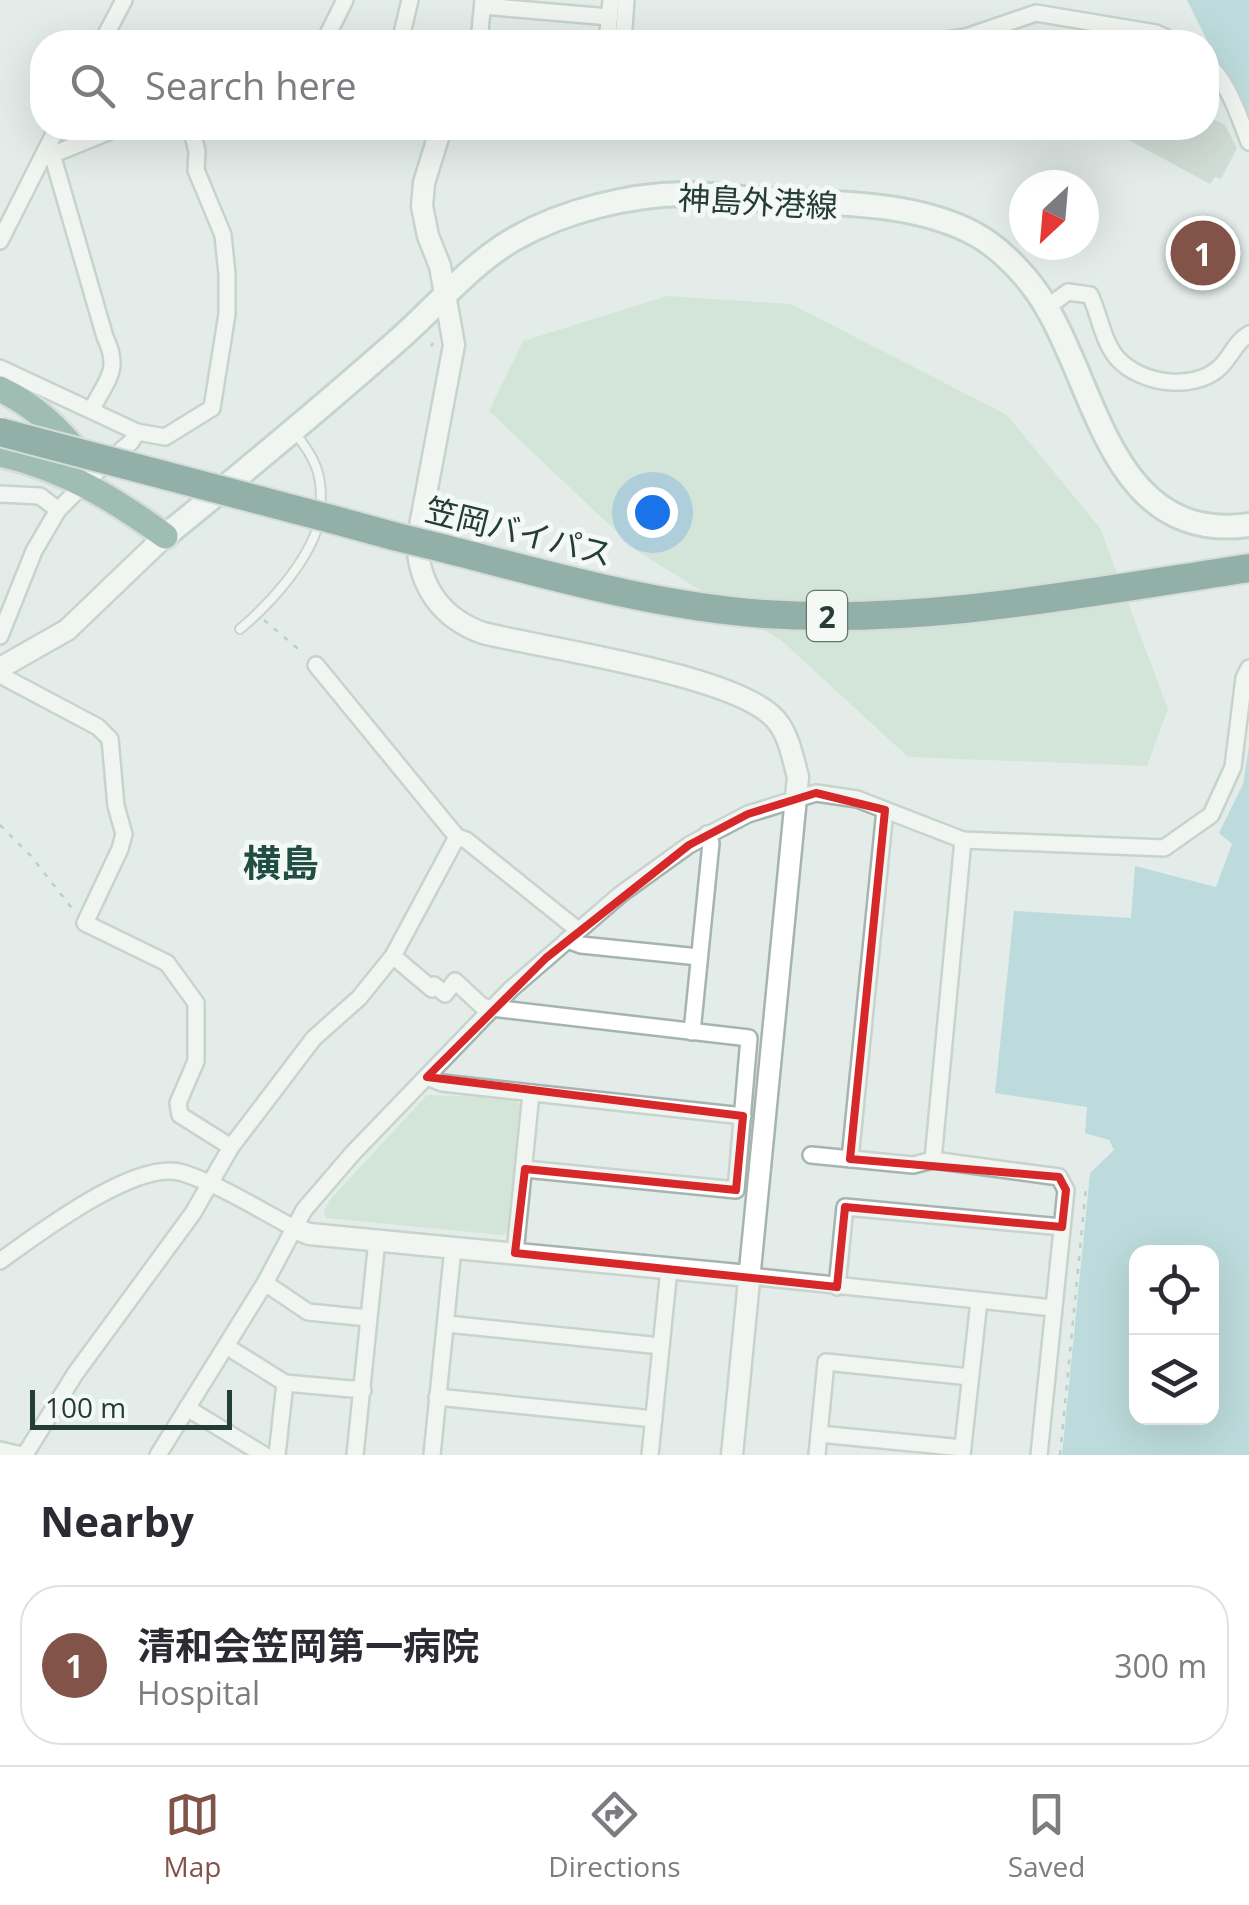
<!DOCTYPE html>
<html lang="en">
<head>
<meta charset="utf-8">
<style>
  :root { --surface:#fff; --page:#f2f2f3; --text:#2b2b33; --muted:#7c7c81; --line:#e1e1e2; --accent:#815349 }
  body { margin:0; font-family:"Open Sans","Noto Sans JP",sans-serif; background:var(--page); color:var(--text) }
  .controls { position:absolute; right:30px; bottom:30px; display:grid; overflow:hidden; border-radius:20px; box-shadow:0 10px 40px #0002 }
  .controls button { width:90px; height:90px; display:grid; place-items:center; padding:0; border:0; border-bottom:2px solid var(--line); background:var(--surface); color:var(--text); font:50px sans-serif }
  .compass { position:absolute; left:1009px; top:170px; width:90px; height:90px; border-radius:50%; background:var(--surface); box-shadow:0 10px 40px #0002; rotate:206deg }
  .scale { position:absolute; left:30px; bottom:25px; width:202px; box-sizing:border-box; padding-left:10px; border:5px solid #243d36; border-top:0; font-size:28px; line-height:35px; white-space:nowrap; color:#243d36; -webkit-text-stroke:8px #f4f9f6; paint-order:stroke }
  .you { position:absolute; left:652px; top:512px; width:35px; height:35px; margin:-25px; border:8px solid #fff; border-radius:50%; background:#1a73e8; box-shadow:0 0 0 15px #1a73e833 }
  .badge { display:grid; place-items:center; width:65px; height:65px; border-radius:50%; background:var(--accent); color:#fff; font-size:32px; font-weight:700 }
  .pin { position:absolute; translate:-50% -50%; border:5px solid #fff; box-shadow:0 2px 10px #0006 }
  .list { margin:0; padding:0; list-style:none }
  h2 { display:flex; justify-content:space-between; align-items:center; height:130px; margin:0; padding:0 40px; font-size:42px }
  h2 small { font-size:32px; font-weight:400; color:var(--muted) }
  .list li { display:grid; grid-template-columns:65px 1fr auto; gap:30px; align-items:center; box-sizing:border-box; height:160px; margin:0 20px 20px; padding:0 20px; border:2px solid var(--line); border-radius:40px }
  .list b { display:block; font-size:38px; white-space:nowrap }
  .list p { margin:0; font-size:32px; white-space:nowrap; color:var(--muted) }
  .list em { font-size:32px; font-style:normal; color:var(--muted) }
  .icon { flex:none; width:55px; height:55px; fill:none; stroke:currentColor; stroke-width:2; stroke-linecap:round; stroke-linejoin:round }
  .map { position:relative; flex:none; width:1249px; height:1455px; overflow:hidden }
  .search { position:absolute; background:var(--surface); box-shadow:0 10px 40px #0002; left:30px; right:30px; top:30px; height:110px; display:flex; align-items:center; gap:25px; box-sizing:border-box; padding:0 35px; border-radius:40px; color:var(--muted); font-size:38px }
  .sheet { height:310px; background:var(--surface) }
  nav { display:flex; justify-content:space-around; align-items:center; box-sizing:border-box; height:140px; border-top:2px solid var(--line); background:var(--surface); font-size:28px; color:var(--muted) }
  nav a { display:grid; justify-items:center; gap:5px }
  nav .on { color:var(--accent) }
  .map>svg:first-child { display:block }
</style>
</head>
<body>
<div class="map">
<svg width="1249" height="1455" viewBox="0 0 1249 1455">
  <rect width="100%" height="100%" fill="#e3ece8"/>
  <g fill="#bedcc6">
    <polygon points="667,296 791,304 1007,415 1100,528 1168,709 1147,766 908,757 782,641 637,551 489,411 523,341"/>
    <polygon points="427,1095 514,1098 520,1105 509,1231 502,1235 326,1218 324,1212 329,1201"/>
  </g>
  <g fill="#8fc5ce" fill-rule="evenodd">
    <polygon points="1187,0 1249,0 1249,125"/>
    <path d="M1249,747V1455H1062L1090,1173L1114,1150L1109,1140L1085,1133L1087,1107L995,1093L1014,911L1131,918L1135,866L1216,887L1232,844L1219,833L1243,784ZM1136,1252H1212V1418H1136Z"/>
  </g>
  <polygon fill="#b9c7c1" points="1206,115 1225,125 1237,148 1221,179 1215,177 1210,184 1123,137 1127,128 1206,128"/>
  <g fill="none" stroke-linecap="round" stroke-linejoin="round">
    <g stroke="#a6b4af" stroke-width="12">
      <g id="service">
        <path d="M294,432C315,457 324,477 320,509"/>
        <path d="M240,629C271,603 307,563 319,523"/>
      </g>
    </g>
    <g stroke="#a6b4af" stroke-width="20">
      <g id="minor">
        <polyline points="483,6 609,17"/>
        <polyline points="102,42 124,0"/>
        <polyline points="324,42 345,0"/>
        <polyline points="400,42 410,0"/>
        <polyline points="479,42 483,0"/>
        <polyline points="607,42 611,0"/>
        <polyline points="623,42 626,0"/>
        <polyline points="934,42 966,37 1036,13 1156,33 1175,42"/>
        <path d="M1206,63C1228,80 1239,117 1249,142"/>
        <path d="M52,154L105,337C121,370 107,379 92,409"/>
        <polyline points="44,158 118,128"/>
        <polyline points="0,241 57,128"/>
        <path d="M1047,307L1068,292L1090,295C1100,315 1102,341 1118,359C1141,384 1192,391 1218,369C1230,359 1235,342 1249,334"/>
        <polyline points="0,368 137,432 165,437 212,408 227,314 227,274 223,235 196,170 197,151 191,128"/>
        <polyline points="94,474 131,442 137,432"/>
        <polyline points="0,494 40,496 58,510 83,485"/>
        <polyline points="0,636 34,551 58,510"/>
        <polyline points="316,665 457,837 466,840 578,930"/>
        <polyline points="0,675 98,727 110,739 116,806 124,834 120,849 85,923 167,963 196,1003 196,1061 178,1103 180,1115 231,1147"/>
        <polyline points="567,940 581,945 699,957"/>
        <polyline points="393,956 432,989 434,985 445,994 455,981 482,1006 492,1008 749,1038 736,1190 525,1169"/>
        <polyline points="692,1032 711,843 707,834"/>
        <polyline points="427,1077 442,1083 743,1116"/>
        <polyline points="811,1155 913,1165 933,1160 1059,1177 1066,1190 1039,1455"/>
        <polyline points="850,1159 885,810"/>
        <polyline points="933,1160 963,840"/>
        <polyline points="515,1253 531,1093"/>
        <path d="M0,1261C38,1234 137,1158 183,1173C221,1185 258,1209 294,1228"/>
        <polyline points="749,1276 1053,1308"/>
        <polyline points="265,1283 308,1312 368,1318"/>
        <polyline points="837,1287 845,1207 1062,1227"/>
        <polyline points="447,1324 661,1346"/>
        <polyline points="226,1346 285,1383 363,1390"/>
        <polyline points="437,1397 654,1419"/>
        <polyline points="187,1408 264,1455"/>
        <polyline points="819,1434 963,1448"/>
        <polyline points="0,1450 22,1455 26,1453 75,1374 193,1213 231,1147 314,1038 359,998 393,956 457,837"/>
        <polyline points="158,1455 265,1283 304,1210 353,1153 511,989 621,894 689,845 748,814 816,793 857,799 963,840 1164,848 1211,815 1233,767 1244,678 1249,668"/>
        <polyline points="277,1455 285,1383"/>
        <polyline points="355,1455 377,1240"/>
        <polyline points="432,1455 453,1248"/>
        <polyline points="650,1455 669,1269"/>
        <polyline points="817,1455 826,1362 970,1377"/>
        <polyline points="962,1455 979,1301"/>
      </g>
    </g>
    <g stroke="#a6b4af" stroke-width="25">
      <g id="tertiary">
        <path d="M441,128L424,183L422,206L428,236L440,266L454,345L417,542C419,586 441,618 483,633C547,649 739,675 776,720C789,735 793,759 798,777L732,1455"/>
        <polyline points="0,668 67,630 165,536"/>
        <polyline points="294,1228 309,1234 749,1276"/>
      </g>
    </g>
    <g stroke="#a2b7b0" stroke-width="28">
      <path id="secondary" d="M165,536C244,472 321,408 397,341C436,307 470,264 516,238C564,211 628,195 683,194C708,193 734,198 758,199C829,204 909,200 973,233C1002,248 1031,280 1047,308C1098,394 1114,544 1249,525"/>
    </g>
    <g stroke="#c2c9c7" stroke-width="30">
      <g id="trunk">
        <path d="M0,389C35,406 58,428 82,458"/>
        <path d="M0,454C63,468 114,499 165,536"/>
      </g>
    </g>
    <g stroke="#c2c9c7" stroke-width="32">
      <g id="motorway">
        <polyline points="331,519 397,537"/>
        <path d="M442,548C548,575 654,606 764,614C927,625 1088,592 1249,568"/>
      </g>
    </g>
    <g stroke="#86aea1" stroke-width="2.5" stroke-dasharray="5 8" stroke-linecap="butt">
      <polyline points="431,346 433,343"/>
      <polyline points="264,620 304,654"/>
      <polyline points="0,825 31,856 74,911"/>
      <polyline points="1060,1455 1086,1187 1082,1187"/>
    </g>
    <use href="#service" stroke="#fff" stroke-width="8"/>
    <use href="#minor" stroke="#fff" stroke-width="15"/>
    <use href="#tertiary" stroke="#fff" stroke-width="20"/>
    <use href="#secondary" stroke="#fff" stroke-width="22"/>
    <use href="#trunk" stroke="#4e8376" stroke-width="25"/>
    <use href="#motorway" stroke="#31675c" stroke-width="28"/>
    <g stroke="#c2c9c7" stroke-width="32" stroke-linecap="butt">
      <g id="motorway-bridge">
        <polyline points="0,432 331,519"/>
        <polyline points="397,537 442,548"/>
      </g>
    </g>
    <use href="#motorway-bridge" stroke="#31675c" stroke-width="28"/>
  </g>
  <path d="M0 0H1249V1455H0ZM816,793L885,810L850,1159L1059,1177L1066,1190L1062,1227L845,1207L837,1287L515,1253L525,1169L736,1190L743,1116L427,1077L546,958L689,845L748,814Z" fill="#e3ece8" fill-opacity=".55" fill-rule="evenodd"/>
  <path fill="none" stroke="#d62828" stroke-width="8" stroke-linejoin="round" d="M816,793L885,810L850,1159L1059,1177L1066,1190L1062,1227L845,1207L837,1287L515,1253L525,1169L736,1190L743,1116L427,1077L546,958L689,845L748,814Z"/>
  <g text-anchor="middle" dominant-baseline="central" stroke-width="10" stroke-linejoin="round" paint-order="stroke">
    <rect fill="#f4f9f6" stroke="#627570" stroke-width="2.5" x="807" y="591" width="40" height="50" rx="8"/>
    <g font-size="30" font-weight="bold" fill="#243d36">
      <text x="827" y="616">2</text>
    </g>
    <g font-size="32" fill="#243d36" stroke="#f4f9f6">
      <text transform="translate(758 201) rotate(3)">神島外港線</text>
      <text transform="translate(519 531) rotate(14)">笠岡バイパス</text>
    </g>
    <g font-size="38" font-weight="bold" fill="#214e42" stroke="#f4f9f6">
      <text x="281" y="862">横島</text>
    </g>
  </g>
</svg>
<div class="controls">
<button><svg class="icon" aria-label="locate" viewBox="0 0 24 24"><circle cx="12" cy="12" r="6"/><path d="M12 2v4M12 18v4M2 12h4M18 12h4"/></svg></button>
<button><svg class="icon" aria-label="layers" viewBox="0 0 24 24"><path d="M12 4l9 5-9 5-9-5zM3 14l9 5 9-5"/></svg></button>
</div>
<svg class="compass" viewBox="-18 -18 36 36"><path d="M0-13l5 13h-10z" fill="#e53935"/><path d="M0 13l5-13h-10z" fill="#7c7c81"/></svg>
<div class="scale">100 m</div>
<div class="you"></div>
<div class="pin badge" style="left:1203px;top:253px">1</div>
<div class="search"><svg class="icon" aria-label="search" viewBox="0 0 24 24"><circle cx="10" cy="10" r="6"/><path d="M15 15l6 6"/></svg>Search here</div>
</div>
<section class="sheet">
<h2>Nearby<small></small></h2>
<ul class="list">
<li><span class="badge">1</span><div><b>清和会笠岡第一病院</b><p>Hospital</p></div><em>300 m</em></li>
</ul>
</section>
<nav>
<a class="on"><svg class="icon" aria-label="map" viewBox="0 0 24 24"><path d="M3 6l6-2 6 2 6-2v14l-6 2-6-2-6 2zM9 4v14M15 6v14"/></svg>Map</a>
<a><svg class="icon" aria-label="directions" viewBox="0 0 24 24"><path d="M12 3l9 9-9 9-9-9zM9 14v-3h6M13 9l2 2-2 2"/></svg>Directions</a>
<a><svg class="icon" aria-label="saved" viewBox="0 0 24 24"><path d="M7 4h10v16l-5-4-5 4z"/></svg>Saved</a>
</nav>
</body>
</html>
